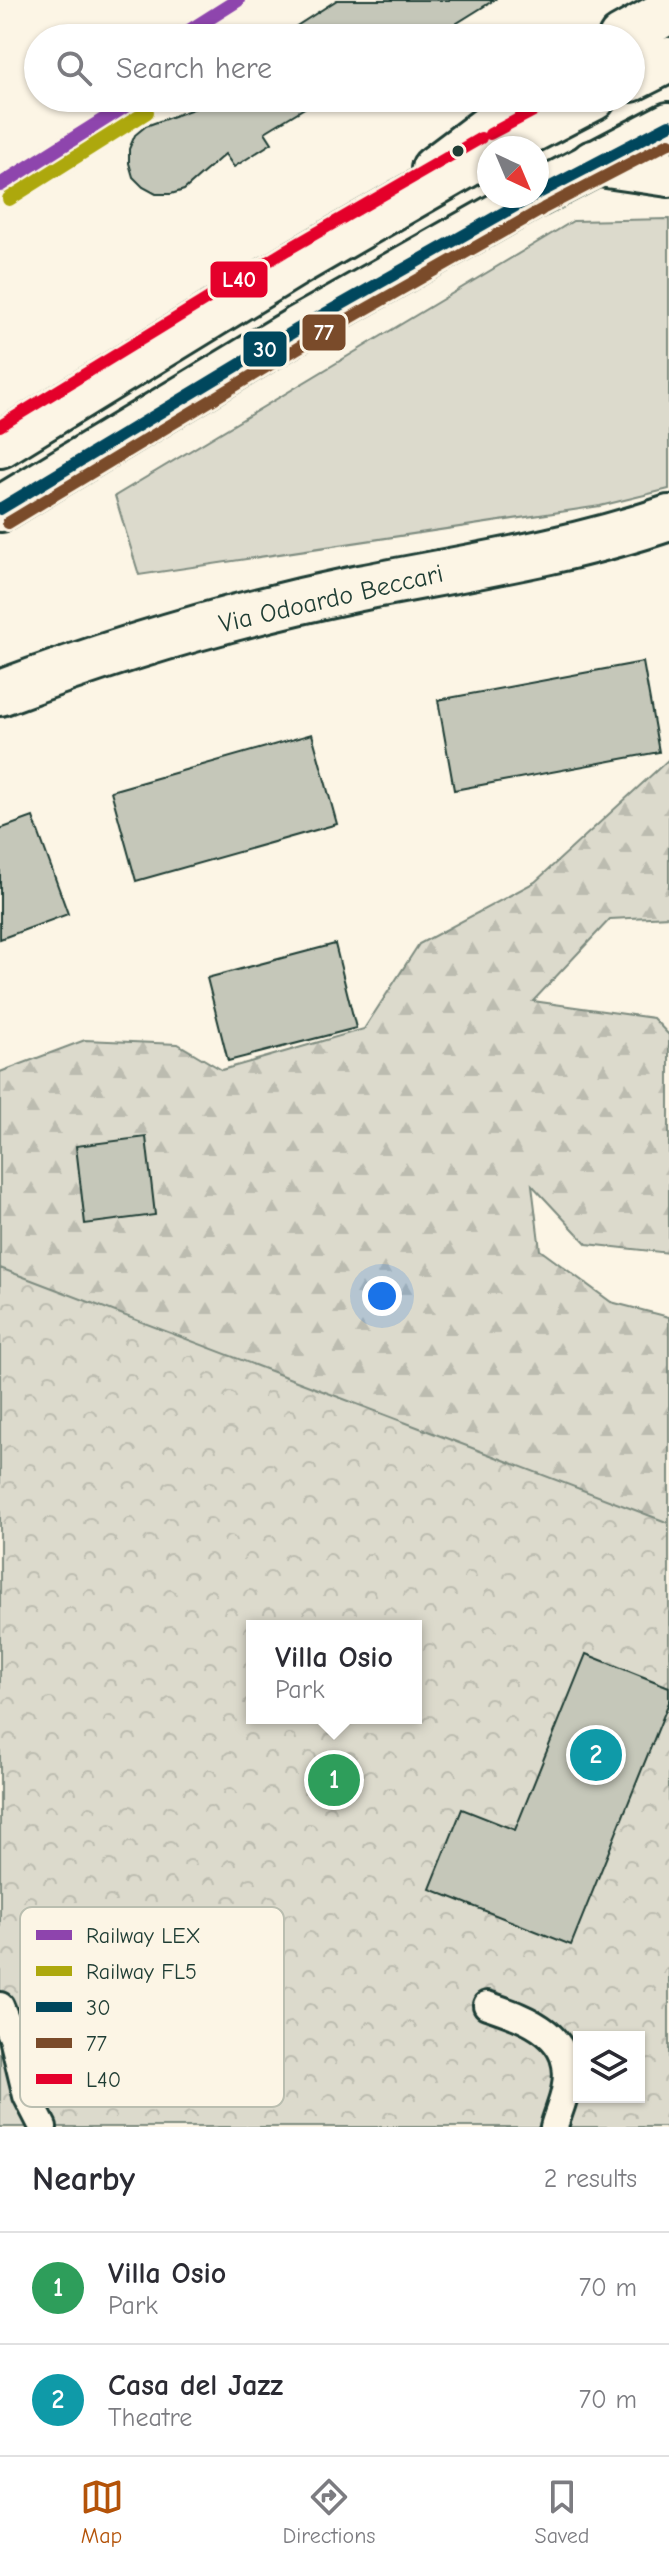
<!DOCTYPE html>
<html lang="en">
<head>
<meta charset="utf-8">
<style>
  :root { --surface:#fff; --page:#f2f2f3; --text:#2b2b33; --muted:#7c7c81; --line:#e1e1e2; --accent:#b45309 }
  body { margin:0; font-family:"Comic Neue",sans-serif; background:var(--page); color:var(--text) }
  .controls { position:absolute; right:24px; bottom:24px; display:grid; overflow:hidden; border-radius:0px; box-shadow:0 2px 6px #0004 }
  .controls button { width:72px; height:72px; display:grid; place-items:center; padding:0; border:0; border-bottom:2px solid var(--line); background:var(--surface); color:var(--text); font:40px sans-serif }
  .compass { position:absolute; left:477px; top:136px; width:72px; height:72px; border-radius:50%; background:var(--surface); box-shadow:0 2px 6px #0004; rotate:136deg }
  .you { position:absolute; left:382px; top:1296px; width:28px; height:28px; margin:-20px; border:6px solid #fff; border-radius:50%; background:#1a73e8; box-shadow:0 0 0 12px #1a73e833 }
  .badge { display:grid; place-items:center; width:52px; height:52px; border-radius:50%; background:var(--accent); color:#fff; font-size:26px; font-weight:700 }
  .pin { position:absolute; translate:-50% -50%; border:4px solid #fff; box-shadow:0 2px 8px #0006 }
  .popup { position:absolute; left:246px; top:1620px; width:176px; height:104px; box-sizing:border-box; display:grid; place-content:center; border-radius:0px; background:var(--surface); filter:drop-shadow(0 2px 6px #0005); font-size:26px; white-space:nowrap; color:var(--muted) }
  .popup b { font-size:30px; color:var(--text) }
  .popup::after { content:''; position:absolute; left:50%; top:100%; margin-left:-16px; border:16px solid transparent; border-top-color:var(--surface) }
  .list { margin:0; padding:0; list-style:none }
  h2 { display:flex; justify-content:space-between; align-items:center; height:104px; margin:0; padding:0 32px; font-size:34px }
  h2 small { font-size:26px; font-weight:400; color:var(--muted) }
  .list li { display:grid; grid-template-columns:52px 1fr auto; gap:24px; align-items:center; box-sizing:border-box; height:112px; padding:0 32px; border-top:2px solid var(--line) }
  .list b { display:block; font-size:30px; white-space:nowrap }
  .list p { margin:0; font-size:26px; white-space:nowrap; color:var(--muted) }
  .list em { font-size:26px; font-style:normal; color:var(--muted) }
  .icon { flex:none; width:44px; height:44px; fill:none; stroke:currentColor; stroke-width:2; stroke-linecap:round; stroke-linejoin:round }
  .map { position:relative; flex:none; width:669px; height:2127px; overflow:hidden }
  .search { position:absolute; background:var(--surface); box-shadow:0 2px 6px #0004; left:24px; right:24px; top:24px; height:88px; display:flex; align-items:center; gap:20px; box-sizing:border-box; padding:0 28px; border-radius:44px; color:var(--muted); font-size:30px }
  .sheet { height:328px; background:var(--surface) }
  nav { display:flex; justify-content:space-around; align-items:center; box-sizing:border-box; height:112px; border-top:2px solid var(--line); background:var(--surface); font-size:22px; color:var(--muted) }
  nav a { display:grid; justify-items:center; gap:4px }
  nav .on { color:var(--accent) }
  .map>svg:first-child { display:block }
</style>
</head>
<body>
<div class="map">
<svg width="669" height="2127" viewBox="0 0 669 2127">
  <defs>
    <pattern id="forest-firs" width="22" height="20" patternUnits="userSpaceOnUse" patternTransform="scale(2)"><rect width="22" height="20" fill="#dcdacc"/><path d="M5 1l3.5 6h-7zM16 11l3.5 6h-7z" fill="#bcbcb0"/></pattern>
    <pattern id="park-crowns" width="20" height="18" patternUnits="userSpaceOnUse" patternTransform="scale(2)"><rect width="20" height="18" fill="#dcdacc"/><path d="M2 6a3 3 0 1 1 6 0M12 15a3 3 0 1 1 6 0" fill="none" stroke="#bcbcb0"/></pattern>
  </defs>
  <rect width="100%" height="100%" fill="#fcf5e5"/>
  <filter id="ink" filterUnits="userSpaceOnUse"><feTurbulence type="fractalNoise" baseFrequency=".0125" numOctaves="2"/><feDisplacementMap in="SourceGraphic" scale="16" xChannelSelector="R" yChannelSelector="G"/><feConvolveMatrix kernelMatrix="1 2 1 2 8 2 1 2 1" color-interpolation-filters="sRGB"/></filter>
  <g filter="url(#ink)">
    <polygon fill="#dcdacc" stroke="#7e8c80" stroke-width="2" points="669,219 669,489 600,506 139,575 115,496 573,221"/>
    <polygon fill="url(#forest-firs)" stroke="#7e8c80" stroke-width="2" points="669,759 669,916 610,919 533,1001 653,1018 669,1035 669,1253 587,1244 532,1185 540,1250 611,1302 669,1317 669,1636 0,1484 0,1072 85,1040 178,1044 222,1070 364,1029 419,944 535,882"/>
    <path fill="url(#park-crowns)" stroke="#7e8c80" stroke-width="2" fill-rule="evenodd" d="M0,1268L669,1523V2127H0ZM252,1626H416V1718H252ZM579,2037H639V2097H579Z"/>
    <g fill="#c5c7b9" stroke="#1f3d34" stroke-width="2">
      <polygon points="337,0 494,0 433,38 278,38"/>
      <polygon points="190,98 306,98 311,104 265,132 272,143 234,167 225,154 184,190 171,194 156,194 143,187 133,177 129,163 129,149 135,135 146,126 196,108"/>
      <polygon points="643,662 659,752 454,790 438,700"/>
      <polygon points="312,734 337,824 136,881 111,791"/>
      <polygon points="33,817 68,914 0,939 0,829"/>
      <polygon points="335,944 356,1028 228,1061 207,978"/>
      <polygon points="146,1137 155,1215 85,1224 76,1146"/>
      <polygon points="586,1654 669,1687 669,1702 571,1945 430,1889 462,1809 515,1830"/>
    </g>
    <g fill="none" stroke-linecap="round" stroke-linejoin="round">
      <g stroke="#1f3d34" stroke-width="32">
        <g id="lane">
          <path d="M487,2005C529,2019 577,2036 565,2091C563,2103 557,2115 554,2127"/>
          <polyline points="0,2006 13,2038 27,2096 43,2127"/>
        </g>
      </g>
      <g stroke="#1f3d34" stroke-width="50">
        <g id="street">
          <polyline points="621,38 669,11"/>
          <polyline points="434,169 528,98"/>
        </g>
      </g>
      <g stroke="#1f3d34" stroke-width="50">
        <g id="primary">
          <polyline points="631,79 669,60"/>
          <polyline points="497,148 593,98"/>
          <polyline points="593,163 669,174"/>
          <polyline points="537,194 669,125"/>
          <polyline points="0,445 295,264 489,152"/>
          <polyline points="0,509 298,329 533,196"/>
          <path d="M0,693C115,650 235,614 355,589C461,568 567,553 669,518"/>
        </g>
      </g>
      <use href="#lane" stroke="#fcf5e5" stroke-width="26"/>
      <use href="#street" stroke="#fcf5e5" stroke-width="44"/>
      <use href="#primary" stroke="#fcf5e5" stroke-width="44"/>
      <g stroke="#fcf5e5" stroke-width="18">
        <g id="bus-1">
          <polyline points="537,194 669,125"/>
          <polyline points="0,509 298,329 533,196"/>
        </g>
      </g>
      <g stroke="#fcf5e5" stroke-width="18">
        <g id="bus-2">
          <polyline points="544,208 669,143"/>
          <polyline points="8,523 306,343 541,210"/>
        </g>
      </g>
      <g stroke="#fcf5e5" stroke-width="18">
        <g id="bus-3">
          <polyline points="490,134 558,98"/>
          <polyline points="0,426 287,250 481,138"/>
        </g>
      </g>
      <use href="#bus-1" stroke="#00475d" stroke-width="12"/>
      <use href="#bus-2" stroke="#7a4b2a" stroke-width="12"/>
      <use href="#bus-3" stroke="#e4002b" stroke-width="12"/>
      <g stroke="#fcf5e5" stroke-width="20">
        <g id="rail-1">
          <polyline points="178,38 238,0"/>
          <polyline points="0,185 138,98"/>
        </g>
      </g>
      <g stroke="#fcf5e5" stroke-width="20">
        <polyline id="rail-2" points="9,199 147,112"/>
      </g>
      <use href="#rail-1" stroke="#8e44ad" stroke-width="14"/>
      <use href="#rail-2" stroke="#ada80d" stroke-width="14"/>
    </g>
  </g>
  <circle fill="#1f3d34" stroke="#fcf5e5" stroke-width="3" cx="458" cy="151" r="7"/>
  <g text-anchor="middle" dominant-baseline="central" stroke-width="7" stroke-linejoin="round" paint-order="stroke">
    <g font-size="26" fill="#1f3d34" stroke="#fcf5e5">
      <text transform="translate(331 599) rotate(-13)">Via Odoardo Beccari</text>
    </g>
  </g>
  <rect x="20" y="1907" width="264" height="200" rx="12" fill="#fcf5e5" stroke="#babeb0" stroke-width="2"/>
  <rect x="36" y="1930" width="36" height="10" fill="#8e44ad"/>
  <rect x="36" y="1966" width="36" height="10" fill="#ada80d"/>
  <rect x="36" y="2002" width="36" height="10" fill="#00475d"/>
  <rect x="36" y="2038" width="36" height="10" fill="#7a4b2a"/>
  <rect x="36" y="2074" width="36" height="10" fill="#e4002b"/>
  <g font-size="22" fill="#1f3d34">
    <text x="86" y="1943">Railway LEX</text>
    <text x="86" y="1979">Railway FL5</text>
    <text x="86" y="2015">30</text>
    <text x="86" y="2051">77</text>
    <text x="86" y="2087">L40</text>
  </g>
  <g stroke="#fcf5e5" stroke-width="3">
    <rect x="209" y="260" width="60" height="39" rx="8" fill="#e4002b"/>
    <rect x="301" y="313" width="46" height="39" rx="8" fill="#7a4b2a"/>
    <rect x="242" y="330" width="46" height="38" rx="8" fill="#00475d"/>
  </g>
  <g font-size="22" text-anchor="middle" font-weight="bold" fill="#fff">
    <text x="239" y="287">L40</text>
    <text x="324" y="340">77</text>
    <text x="265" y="357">30</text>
  </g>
</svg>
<div class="controls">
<button><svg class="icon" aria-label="layers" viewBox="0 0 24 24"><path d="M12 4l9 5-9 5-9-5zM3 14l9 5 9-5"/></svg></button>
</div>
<svg class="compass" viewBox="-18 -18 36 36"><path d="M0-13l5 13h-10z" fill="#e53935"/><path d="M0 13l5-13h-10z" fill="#7c7c81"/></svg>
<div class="you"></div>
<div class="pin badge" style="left:334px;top:1780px;background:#2e9e5b">1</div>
<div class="popup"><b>Villa Osio</b>Park</div>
<div class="pin badge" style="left:596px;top:1755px;background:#0f9aa8">2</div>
<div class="search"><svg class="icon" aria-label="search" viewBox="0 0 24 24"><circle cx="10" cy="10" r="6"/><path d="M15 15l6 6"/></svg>Search here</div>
</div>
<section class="sheet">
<h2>Nearby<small>2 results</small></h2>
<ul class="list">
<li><span class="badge" style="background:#2e9e5b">1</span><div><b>Villa Osio</b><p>Park</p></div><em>70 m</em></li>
<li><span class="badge" style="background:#0f9aa8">2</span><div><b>Casa del Jazz</b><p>Theatre</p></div><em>70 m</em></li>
</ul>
</section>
<nav>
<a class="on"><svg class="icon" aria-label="map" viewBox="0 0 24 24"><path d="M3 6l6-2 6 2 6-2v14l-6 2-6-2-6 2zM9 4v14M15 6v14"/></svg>Map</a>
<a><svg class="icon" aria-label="directions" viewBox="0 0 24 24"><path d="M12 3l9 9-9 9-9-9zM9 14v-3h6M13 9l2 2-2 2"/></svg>Directions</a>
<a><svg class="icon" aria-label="saved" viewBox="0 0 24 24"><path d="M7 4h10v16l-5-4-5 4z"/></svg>Saved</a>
</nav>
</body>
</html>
